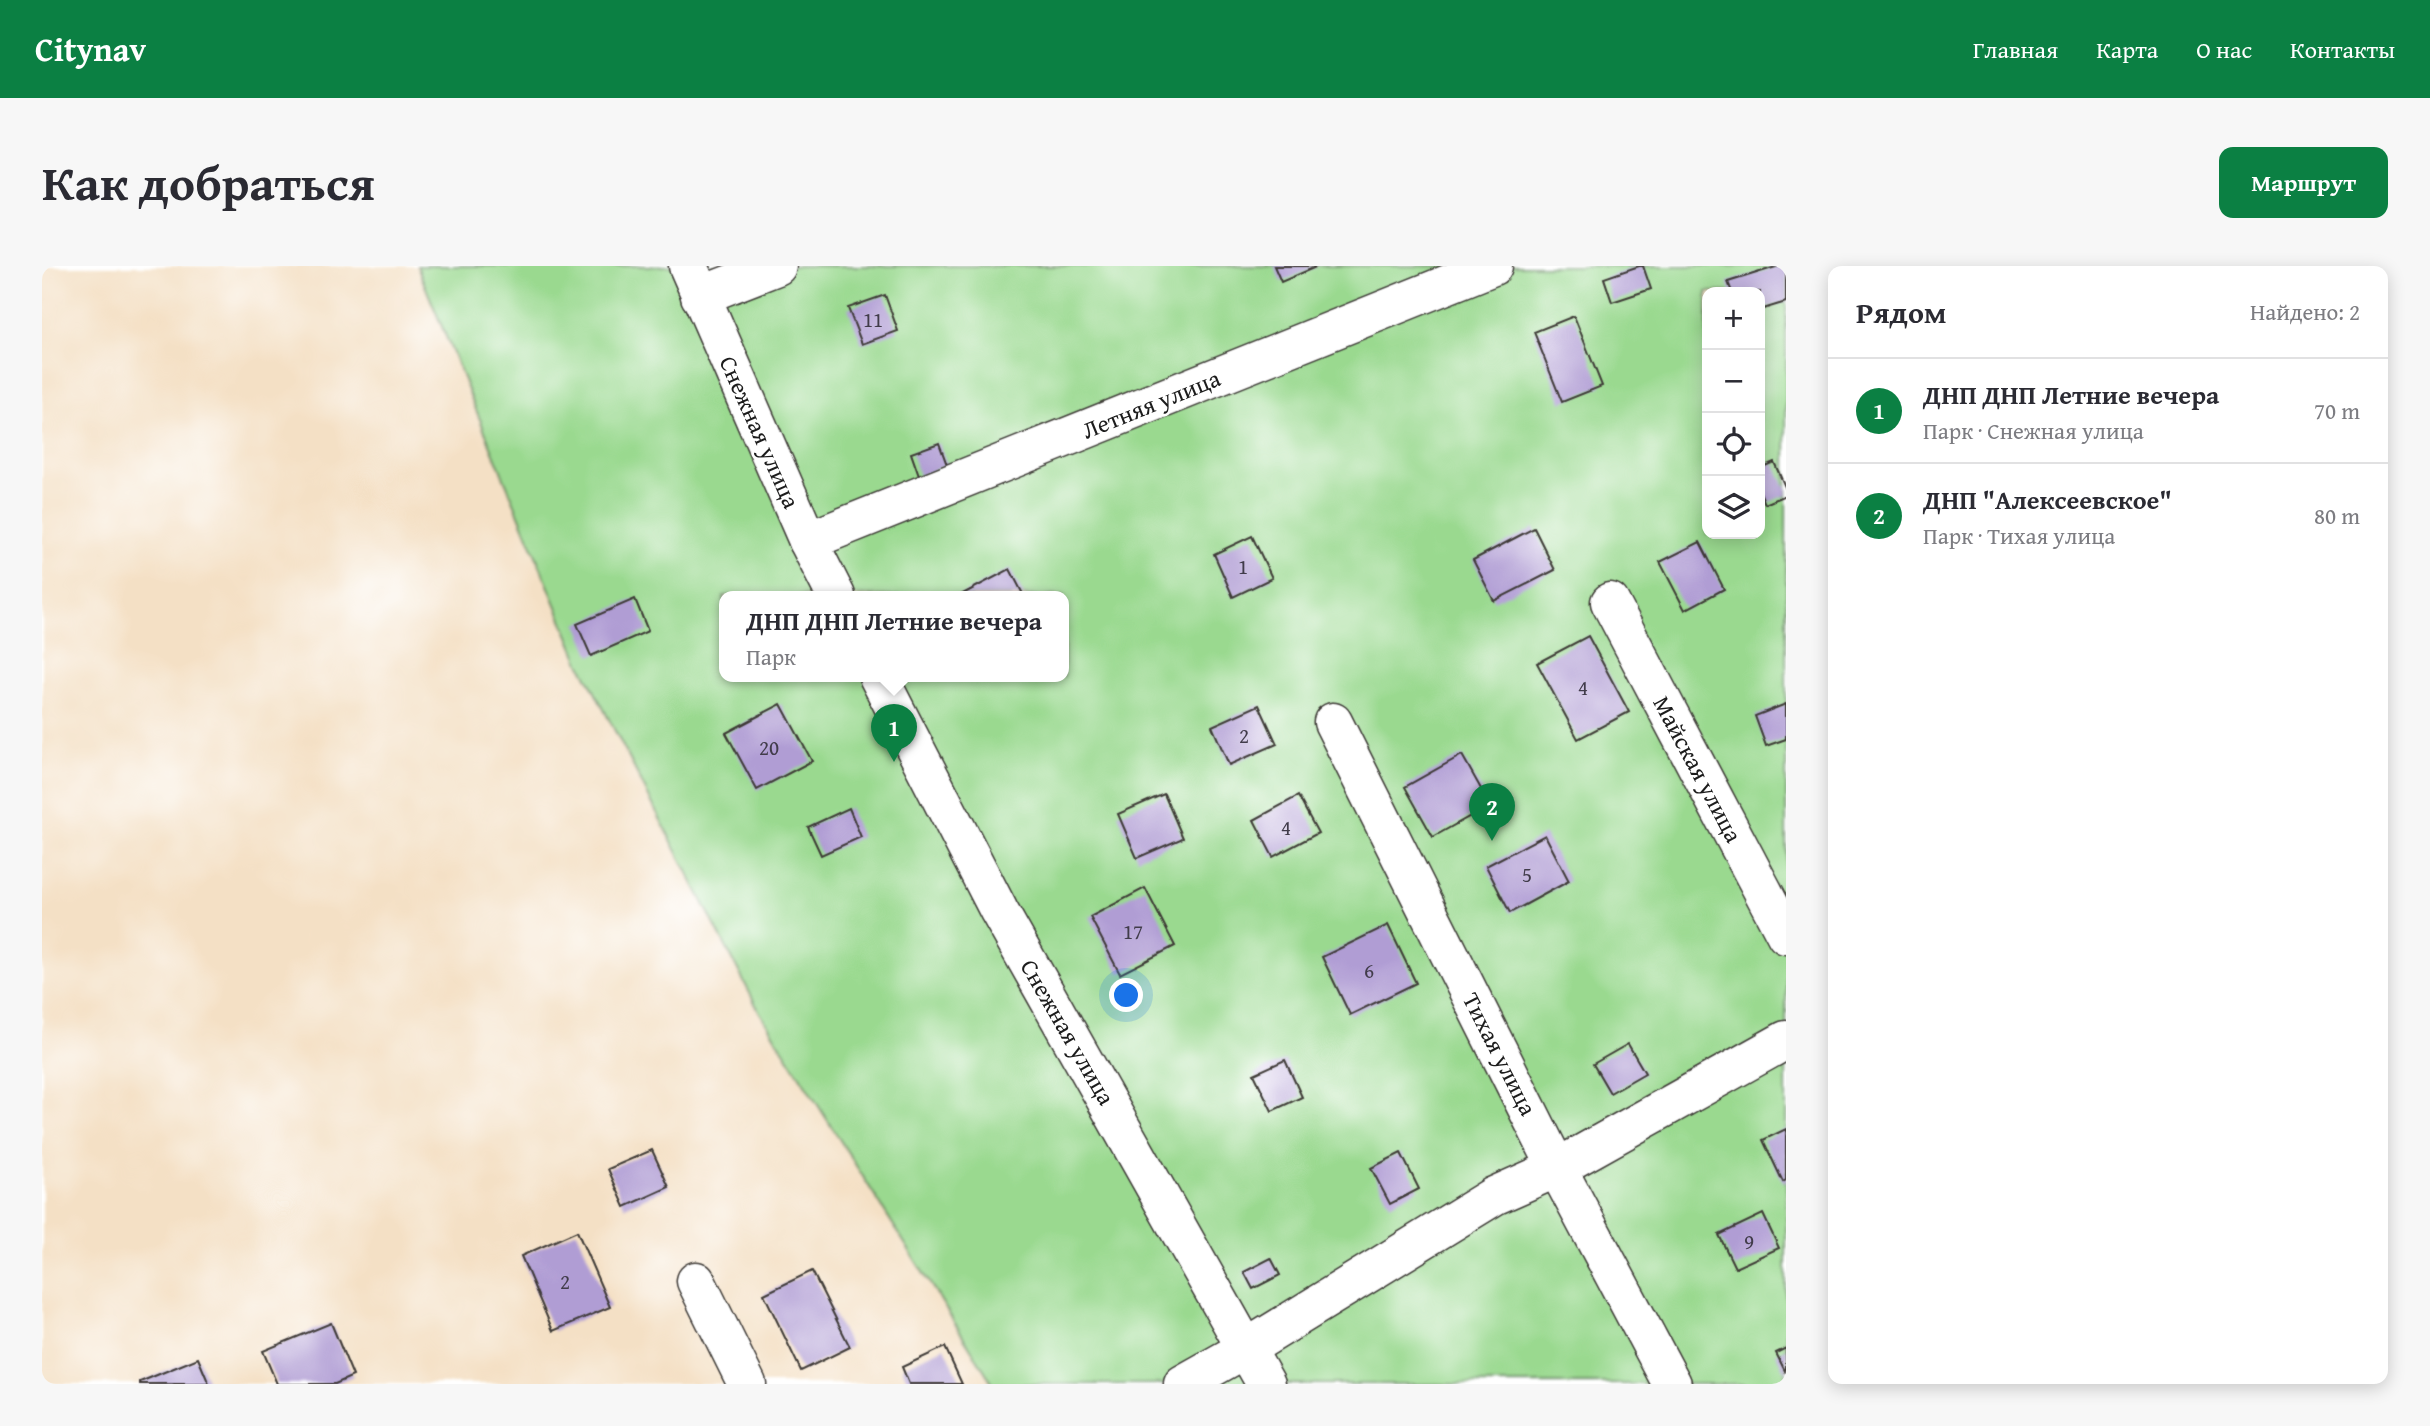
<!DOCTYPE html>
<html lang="ru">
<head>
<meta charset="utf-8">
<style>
  :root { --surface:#fff; --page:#f7f7f7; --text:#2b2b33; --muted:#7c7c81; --line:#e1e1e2; --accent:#0b8043 }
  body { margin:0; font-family:"Gentium Book Plus",serif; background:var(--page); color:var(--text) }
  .controls { position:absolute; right:21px; top:21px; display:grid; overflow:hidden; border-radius:14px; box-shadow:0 4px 18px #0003 }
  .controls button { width:63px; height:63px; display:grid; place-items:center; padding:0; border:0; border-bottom:2px solid var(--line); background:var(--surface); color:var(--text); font:35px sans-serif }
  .you { position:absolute; left:1085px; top:730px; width:24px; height:24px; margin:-18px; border:5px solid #fff; border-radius:50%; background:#1a73e8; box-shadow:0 0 0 10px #1a73e833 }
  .badge { display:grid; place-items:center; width:46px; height:46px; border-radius:50%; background:var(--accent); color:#fff; font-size:23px; font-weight:700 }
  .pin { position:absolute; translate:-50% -58px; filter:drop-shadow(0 2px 4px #0008) }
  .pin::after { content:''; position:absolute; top:37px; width:24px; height:21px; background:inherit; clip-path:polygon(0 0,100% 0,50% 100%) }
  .popup { position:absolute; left:677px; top:325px; width:350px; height:91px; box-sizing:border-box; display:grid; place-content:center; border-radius:14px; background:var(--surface); filter:drop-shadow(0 2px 5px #0005); font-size:23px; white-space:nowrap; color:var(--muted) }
  .popup b { font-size:26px; color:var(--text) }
  .popup::after { content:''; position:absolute; left:50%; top:100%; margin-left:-14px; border:14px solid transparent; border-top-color:var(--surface) }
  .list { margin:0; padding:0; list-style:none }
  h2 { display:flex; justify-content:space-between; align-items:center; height:91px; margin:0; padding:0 28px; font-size:30px }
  h2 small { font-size:23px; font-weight:400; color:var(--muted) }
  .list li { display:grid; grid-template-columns:46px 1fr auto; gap:21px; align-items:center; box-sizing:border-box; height:105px; padding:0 28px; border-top:2px solid var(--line) }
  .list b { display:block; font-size:26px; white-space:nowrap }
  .list p { margin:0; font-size:23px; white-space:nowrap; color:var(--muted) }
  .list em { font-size:23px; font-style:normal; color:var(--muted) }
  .icon { flex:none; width:38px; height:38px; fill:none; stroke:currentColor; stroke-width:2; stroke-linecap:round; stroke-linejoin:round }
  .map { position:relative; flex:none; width:1744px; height:1118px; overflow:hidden; border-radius:14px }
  header { display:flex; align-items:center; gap:42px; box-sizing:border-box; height:98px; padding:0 35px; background:var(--accent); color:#fff }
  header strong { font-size:33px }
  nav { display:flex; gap:38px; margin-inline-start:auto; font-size:24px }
  .intro { display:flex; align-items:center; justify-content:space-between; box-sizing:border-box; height:168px; padding:0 42px }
  h1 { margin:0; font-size:49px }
  .button { padding:18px 32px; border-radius:14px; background:var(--accent); color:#fff; font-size:24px; font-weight:700 }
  main { display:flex; gap:42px; padding:0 42px }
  aside { flex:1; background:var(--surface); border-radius:14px; box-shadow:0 4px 18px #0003 }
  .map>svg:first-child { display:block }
</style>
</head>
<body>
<header>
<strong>Citynav</strong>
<nav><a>Главная</a><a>Карта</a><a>О нас</a><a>Контакты</a></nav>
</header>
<div class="intro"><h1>Как добраться</h1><a class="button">Маршрут</a></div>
<main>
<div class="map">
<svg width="1744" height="1118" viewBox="0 0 1744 1118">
  <rect width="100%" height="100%" fill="#fff"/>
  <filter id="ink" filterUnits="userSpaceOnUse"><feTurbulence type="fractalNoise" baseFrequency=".0143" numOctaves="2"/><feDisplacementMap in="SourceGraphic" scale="14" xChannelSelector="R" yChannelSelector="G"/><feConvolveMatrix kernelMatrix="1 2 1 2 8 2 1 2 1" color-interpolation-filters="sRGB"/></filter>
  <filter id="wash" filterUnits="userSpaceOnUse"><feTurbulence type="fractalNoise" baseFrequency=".00686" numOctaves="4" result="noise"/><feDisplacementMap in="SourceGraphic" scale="28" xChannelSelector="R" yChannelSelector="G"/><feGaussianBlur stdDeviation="1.57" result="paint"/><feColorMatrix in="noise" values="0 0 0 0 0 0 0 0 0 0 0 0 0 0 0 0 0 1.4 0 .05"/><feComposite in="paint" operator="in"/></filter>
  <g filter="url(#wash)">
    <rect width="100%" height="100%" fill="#f4e0c5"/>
    <path fill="#9ad98f" stroke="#5b7a56" stroke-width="2" fill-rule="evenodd" d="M375,0H1744V1118H951L717,745L538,397ZM1665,26H1718V268H1665ZM682,330H1022V410H682Z"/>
    <g id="blocks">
      <g fill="#b09dd4">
        <polygon points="1232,0 1276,0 1239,16"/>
        <polygon points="1597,0 1601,0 1609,23 1570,36 1562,12"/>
        <polygon points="1737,0 1744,0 1744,36 1718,44 1718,26 1690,26 1686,16"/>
        <polygon points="843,29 856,65 820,78 806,42"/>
        <polygon points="1532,50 1560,120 1520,136 1492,66"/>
        <polygon points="897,177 905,199 877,210 869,187"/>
        <polygon points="1732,196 1744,223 1744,229 1723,238 1718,226 1718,202"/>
        <polygon points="1492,262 1513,304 1452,335 1431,294"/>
        <polygon points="1210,270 1230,312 1191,331 1172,288"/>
        <polygon points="1658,276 1682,323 1643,344 1618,296"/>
        <polygon points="968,303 982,330 917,330"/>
        <polygon points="593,333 606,365 549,390 535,358"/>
        <polygon points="1546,370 1587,446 1536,473 1495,397"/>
        <polygon points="739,438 770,495 715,524 684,467"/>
        <polygon points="1744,438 1744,473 1724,480 1713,450"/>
        <polygon points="1217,439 1235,478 1187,499 1170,460"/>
        <polygon points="1420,489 1448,539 1391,571 1363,521"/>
        <polygon points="1122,528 1141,572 1095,592 1076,548"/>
        <polygon points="1256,530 1276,567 1231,591 1212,554"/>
        <polygon points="807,542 819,571 779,589 766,561"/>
        <polygon points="1503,569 1527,615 1468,647 1444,600"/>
        <polygon points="1103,622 1133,680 1078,708 1048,651"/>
        <polygon points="1346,659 1374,717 1308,749 1280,691"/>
        <polygon points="1586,778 1603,807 1568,827 1551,798"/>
        <polygon points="1243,794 1260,831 1230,845 1212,808"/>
        <polygon points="1744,863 1744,914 1741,916 1721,874"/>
        <polygon points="610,884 627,921 583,941 566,903"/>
        <polygon points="1359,887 1377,923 1348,938 1329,902"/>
        <polygon points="1721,948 1737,982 1693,1002 1677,969"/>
        <polygon points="535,965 568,1041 511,1065 479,990"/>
        <polygon points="1229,992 1238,1009 1211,1023 1202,1006"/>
        <polygon points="770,1005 808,1081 759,1105 722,1028"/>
        <polygon points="289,1057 311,1110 293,1118 235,1118 221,1085"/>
        <polygon points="903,1081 920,1118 867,1118 860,1101"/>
        <polygon points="1744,1082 1744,1107 1734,1087"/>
        <polygon points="156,1092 167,1118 98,1118 98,1116"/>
      </g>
    </g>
  </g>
  <g filter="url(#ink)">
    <use href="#blocks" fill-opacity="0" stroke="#3c3935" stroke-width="2"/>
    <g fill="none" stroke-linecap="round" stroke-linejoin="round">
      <g stroke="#3c3935" stroke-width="41">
        <g id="minor">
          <polyline points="646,0 766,275 794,330"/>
          <polyline points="658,30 735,0"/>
          <polyline points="766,275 1451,0"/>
          <polyline points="1568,336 1744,669"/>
          <polyline points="836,410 957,645 1224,1118"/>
          <polyline points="1291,456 1515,902 1630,1118"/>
          <polyline points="654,1015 705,1118"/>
          <polyline points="1141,1118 1205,1082 1452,930 1515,902 1744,774"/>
        </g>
      </g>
      <use href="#minor" stroke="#fff" stroke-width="38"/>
    </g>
  </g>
  <g text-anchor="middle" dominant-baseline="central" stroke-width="5" stroke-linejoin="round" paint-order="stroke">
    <g font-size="21" fill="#413c4a">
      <text x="831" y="53">11</text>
      <text x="1201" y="300">1</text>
      <text x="1541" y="421">4</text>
      <text x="1202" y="469">2</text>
      <text x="727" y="481">20</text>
      <text x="1244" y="561">4</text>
      <text x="1485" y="608">5</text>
      <text x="1091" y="665">17</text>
      <text x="1327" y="704">6</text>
      <text x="1707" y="975">9</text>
      <text x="523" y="1015">2</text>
    </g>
    <g font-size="24" fill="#1c1c1c" stroke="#fff">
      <text transform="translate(1109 138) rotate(-22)">Летняя улица</text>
      <text transform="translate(718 166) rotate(66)">Снежная улица</text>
      <text transform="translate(1656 503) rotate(62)">Майская улица</text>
      <text transform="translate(1026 766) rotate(60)">Снежная улица</text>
      <text transform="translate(1458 788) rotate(63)">Тихая улица</text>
    </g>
  </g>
</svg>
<div class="controls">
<button>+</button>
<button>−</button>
<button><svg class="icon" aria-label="locate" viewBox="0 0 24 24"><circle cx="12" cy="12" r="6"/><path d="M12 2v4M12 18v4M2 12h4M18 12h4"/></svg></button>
<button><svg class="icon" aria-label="layers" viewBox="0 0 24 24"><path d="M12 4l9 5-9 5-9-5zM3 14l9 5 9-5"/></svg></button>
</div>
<div class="you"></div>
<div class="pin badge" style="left:852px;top:496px">1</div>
<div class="popup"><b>ДНП ДНП Летние вечера</b>Парк</div>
<div class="pin badge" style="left:1450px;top:575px">2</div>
</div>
<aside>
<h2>Рядом<small>Найдено: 2</small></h2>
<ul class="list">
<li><span class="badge">1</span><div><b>ДНП ДНП Летние вечера</b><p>Парк · Снежная улица</p></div><em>70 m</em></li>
<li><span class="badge">2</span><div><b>ДНП &quot;Алексеевское&quot;</b><p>Парк · Тихая улица</p></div><em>80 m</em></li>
</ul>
</aside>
</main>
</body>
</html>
